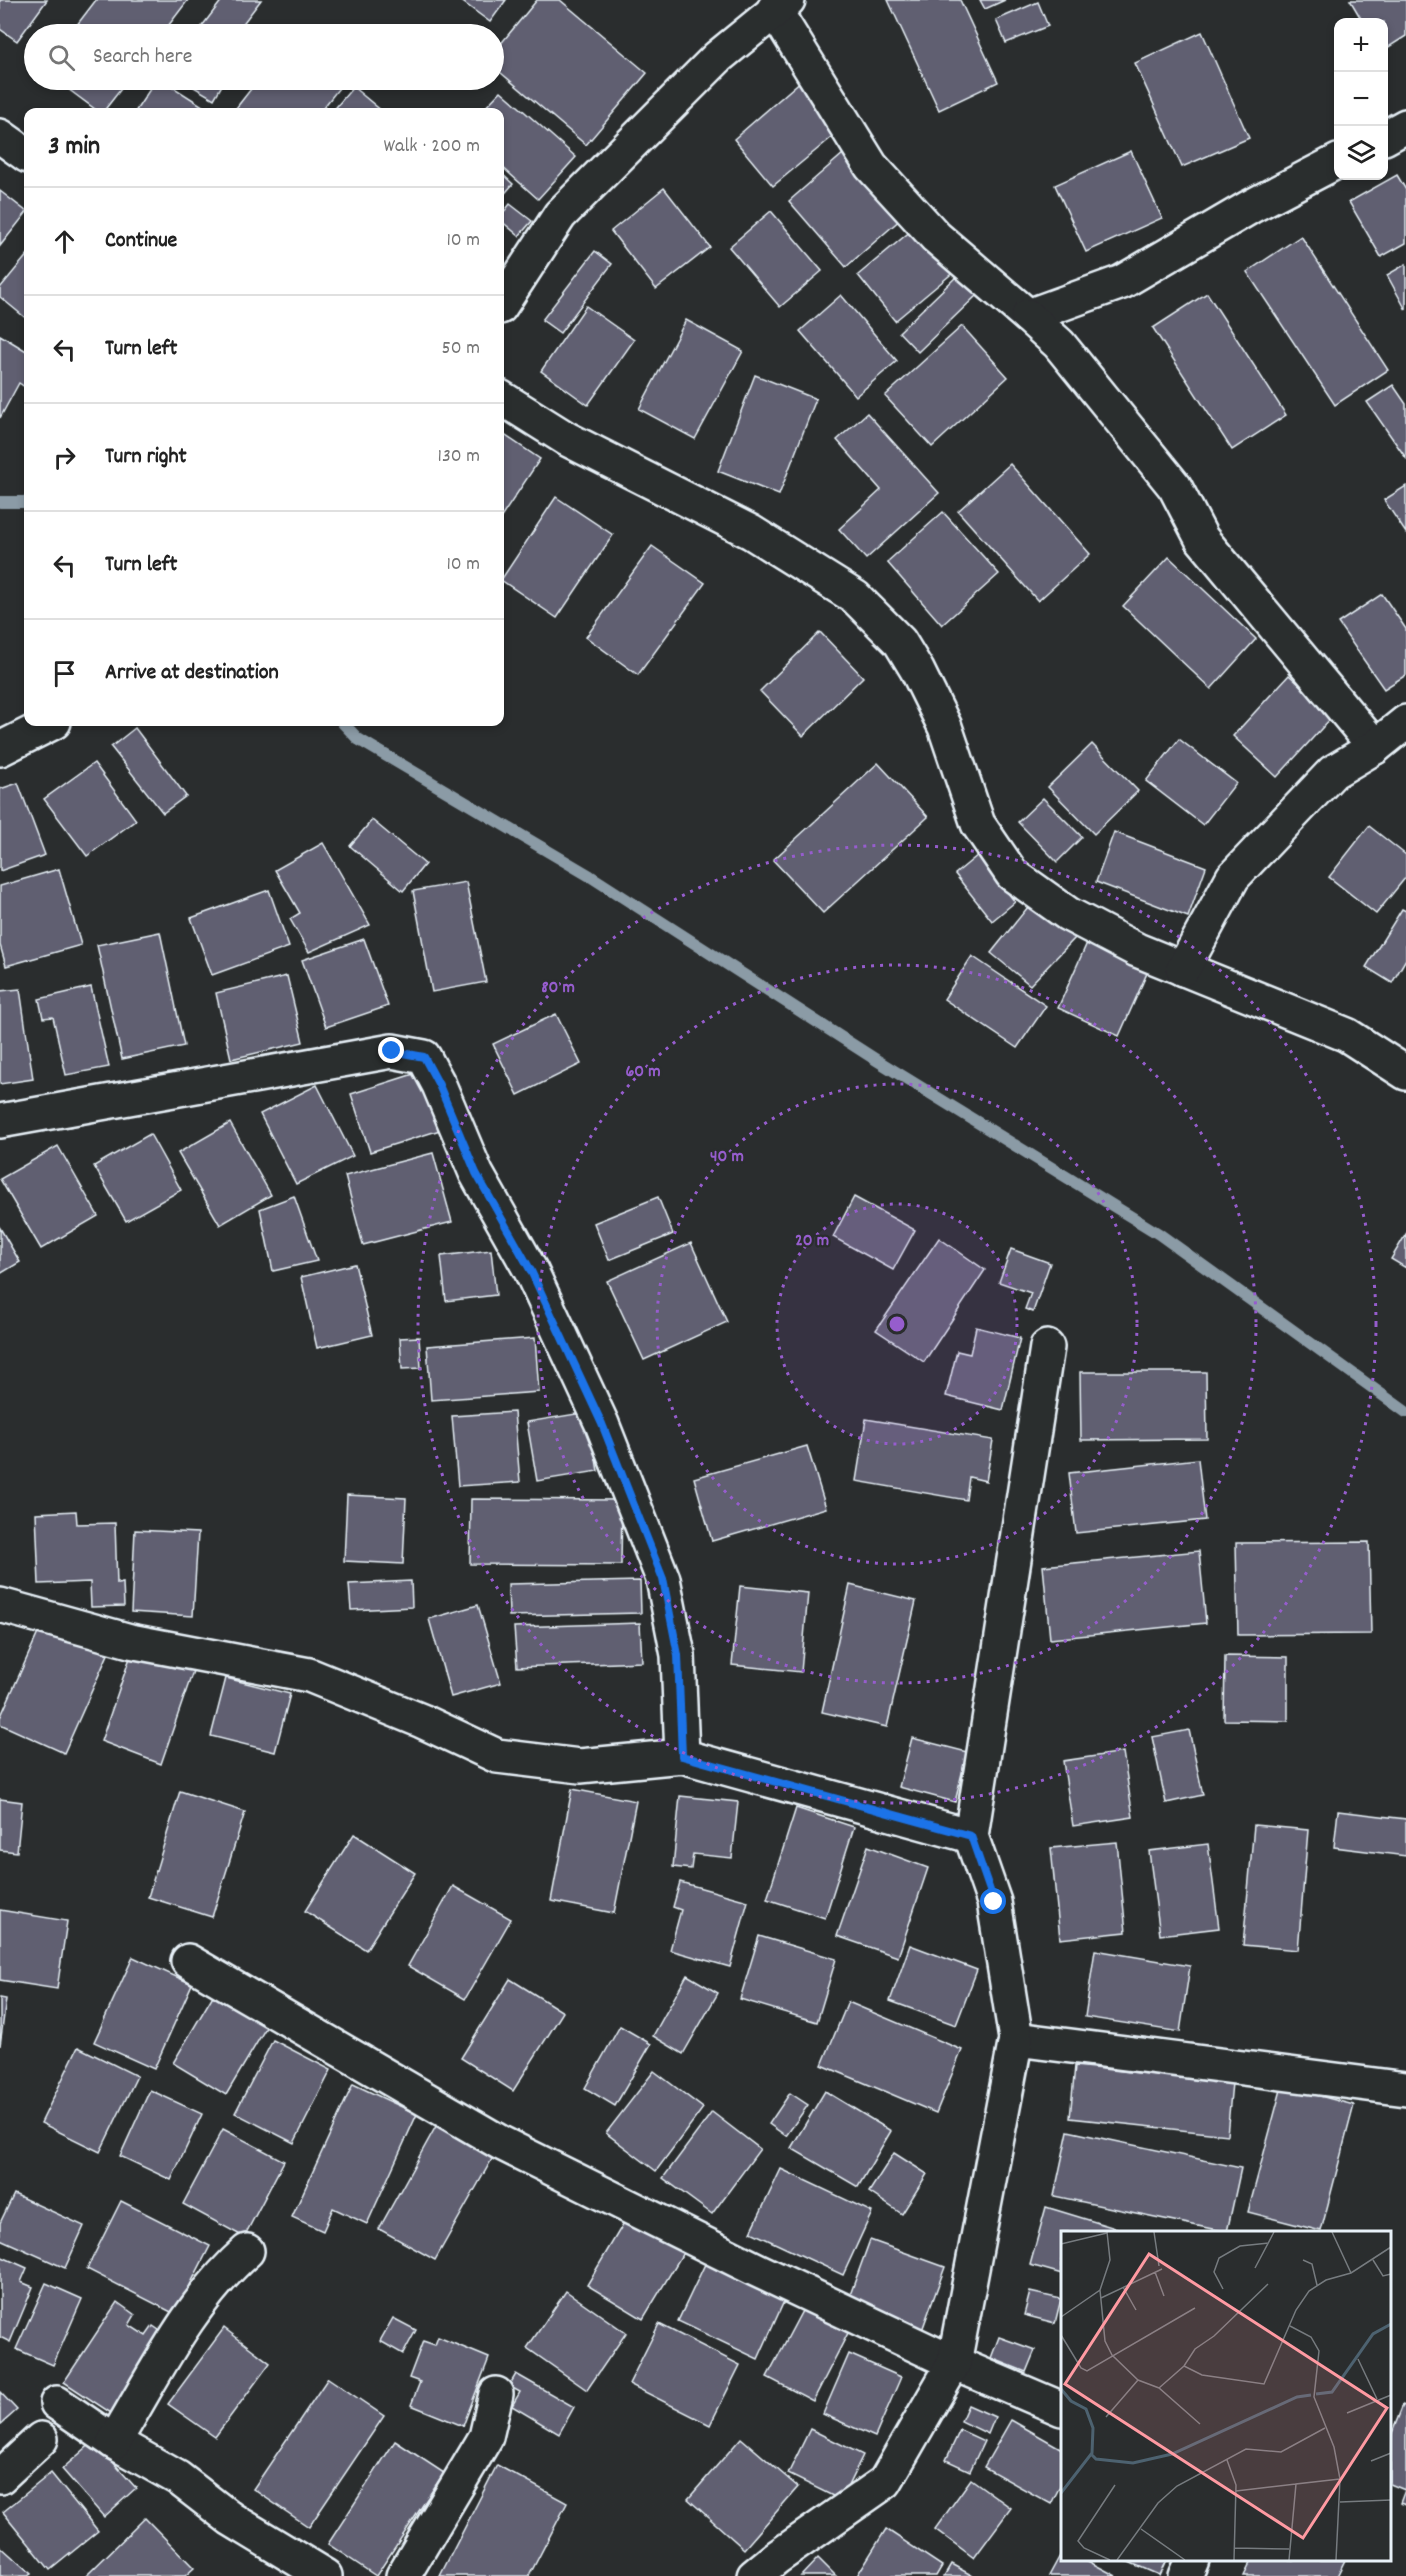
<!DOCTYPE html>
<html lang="en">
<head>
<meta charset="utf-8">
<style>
  :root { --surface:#fff; --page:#f6f6f6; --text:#222; --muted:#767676; --line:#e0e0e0 }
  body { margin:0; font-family:Dekko,sans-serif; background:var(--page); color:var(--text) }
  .controls { position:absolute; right:18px; top:18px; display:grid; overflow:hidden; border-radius:12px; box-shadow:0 3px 9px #0003 }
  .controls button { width:54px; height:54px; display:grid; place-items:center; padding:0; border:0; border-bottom:2px solid var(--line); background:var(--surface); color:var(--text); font:30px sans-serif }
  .stop { position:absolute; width:18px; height:18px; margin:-14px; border:4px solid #1a73e8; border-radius:50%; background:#fff }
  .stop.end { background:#1a73e8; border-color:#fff; box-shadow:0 2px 6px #0008 }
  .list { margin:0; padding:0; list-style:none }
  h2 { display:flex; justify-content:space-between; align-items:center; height:78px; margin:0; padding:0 24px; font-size:26px }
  h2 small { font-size:20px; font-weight:400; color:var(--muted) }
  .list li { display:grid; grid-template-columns:39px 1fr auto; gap:18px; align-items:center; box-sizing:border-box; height:108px; padding:0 24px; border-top:2px solid var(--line) }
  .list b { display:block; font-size:22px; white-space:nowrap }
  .list em { font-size:20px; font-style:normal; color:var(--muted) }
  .icon { flex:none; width:33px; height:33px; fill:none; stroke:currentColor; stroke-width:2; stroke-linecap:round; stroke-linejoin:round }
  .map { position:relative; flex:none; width:1406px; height:2576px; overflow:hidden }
  .search { position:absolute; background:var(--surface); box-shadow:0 3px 9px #0003; left:24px; top:24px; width:480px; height:66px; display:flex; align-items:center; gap:15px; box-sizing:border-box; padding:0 21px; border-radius:33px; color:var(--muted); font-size:22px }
  .panel { position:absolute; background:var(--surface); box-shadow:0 3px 9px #0003; left:24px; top:108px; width:480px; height:618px; border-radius:12px }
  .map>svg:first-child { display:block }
</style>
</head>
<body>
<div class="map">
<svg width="1406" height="2576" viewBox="0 0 1406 2576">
  <rect width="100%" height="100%" fill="#2a2d2e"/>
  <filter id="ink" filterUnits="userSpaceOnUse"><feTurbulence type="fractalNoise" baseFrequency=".0167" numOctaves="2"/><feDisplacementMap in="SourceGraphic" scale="12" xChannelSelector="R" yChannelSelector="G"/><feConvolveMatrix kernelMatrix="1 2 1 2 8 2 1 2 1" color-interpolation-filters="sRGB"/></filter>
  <g filter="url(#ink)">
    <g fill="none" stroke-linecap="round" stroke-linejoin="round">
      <g stroke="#8b9ba6" stroke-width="12">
        <polyline points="0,502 28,502"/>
        <polyline points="342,722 358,739 590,876 878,1061 1159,1234 1406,1412"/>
      </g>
    </g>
    <g fill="#605f71" stroke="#e8f1f8" stroke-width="1.5">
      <polygon points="0,0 47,0 17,41 0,29"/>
      <polygon points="96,0 188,0 162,34 70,34"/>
      <polygon points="222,0 261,0 235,34 196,34"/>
      <polygon points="460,0 506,0 490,22"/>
      <polygon points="537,0 560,0 647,73 586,145 494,67 494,52"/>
      <polygon points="888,0 960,0 998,82 939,110"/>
      <polygon points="980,0 1005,0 985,9"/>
      <polygon points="1350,0 1406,0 1406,36 1384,50 1384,22 1363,22"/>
      <polygon points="1038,2 1048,26 1006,43 996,20"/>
      <polygon points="1202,32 1249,138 1182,167 1135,63"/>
      <polygon points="803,79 843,128 773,186 734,139"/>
      <polygon points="56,80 128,80 103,112 99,112"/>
      <polygon points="156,80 162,80 212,112 135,112"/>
      <polygon points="182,80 225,80 214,99"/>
      <polygon points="258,80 327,80 339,88 320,112 233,112"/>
      <polygon points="353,87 383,112 332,112"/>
      <polygon points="501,91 576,157 538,199 500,165 500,112 481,112"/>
      <polygon points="1131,151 1162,218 1086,252 1055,185"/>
      <polygon points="844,153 902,218 846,267 789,201"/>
      <polygon points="500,172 513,184 500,199"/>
      <polygon points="1397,175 1406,190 1406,243 1381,257 1349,202"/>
      <polygon points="664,188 710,247 656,289 611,231"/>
      <polygon points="0,191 27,212 0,246"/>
      <polygon points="510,204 532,221 519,236 500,220 500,217"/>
      <polygon points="771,211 822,271 780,307 729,247"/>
      <polygon points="918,225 955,271 895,321 858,275"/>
      <polygon points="1301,236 1388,370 1335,405 1247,272"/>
      <polygon points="595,251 612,264 560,333 542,320"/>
      <polygon points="28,254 28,320 0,297 0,288"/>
      <polygon points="1406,264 1406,310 1387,275"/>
      <polygon points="958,275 977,295 918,352 899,332"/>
      <polygon points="1207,293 1286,415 1232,450 1153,328"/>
      <polygon points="841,295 897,361 856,396 800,331"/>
      <polygon points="586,306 634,340 588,405 541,371"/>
      <polygon points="686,320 743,351 695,439 639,409"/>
      <polygon points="962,326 1008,377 932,447 885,396"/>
      <polygon points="0,335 28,352 28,389 19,383 0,418"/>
      <polygon points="755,375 816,399 779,495 718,471"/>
      <polygon points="1393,385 1406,404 1406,458 1367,402"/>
      <polygon points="867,413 939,493 866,559 839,529 881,490 837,440"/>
      <polygon points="500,432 540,459 500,519"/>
      <polygon points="1010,464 1090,554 1038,601 958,511"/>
      <polygon points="1406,486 1406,533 1384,500"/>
      <polygon points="556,497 613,535 557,618 501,580"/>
      <polygon points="943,512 999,574 942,625 887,562"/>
      <polygon points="652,546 705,583 638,675 586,637"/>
      <polygon points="1169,557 1256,639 1211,689 1123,606"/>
      <polygon points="1382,594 1406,629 1406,675 1384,689 1338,623"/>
      <polygon points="820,632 863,677 803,736 760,691"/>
      <polygon points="1289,675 1333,716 1277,777 1233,736"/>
      <polygon points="135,728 186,796 163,813 111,747"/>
      <polygon points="1179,739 1236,783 1203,825 1146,781"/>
      <polygon points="1092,744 1138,791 1094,834 1048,787"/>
      <polygon points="94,763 136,820 87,856 44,799"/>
      <polygon points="878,763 928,817 823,913 773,860"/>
      <polygon points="18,783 45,855 0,871 0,789"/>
      <polygon points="1043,798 1082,837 1057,862 1018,822"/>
      <polygon points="372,820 425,864 403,891 350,846"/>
      <polygon points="1369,826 1406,855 1406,877 1376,914 1329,877"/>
      <polygon points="1114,832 1206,867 1188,917 1096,882"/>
      <polygon points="323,843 370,925 309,952 290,919 300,913 275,870"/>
      <polygon points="978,855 1015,902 992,921 955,874"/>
      <polygon points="59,869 81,945 6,966 0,945 0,886"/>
      <polygon points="466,882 486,982 432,992 413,891"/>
      <polygon points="269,890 289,947 212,975 191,918"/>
      <polygon points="1032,902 1075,938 1030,985 991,953"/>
      <polygon points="1402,909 1406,911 1406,959 1392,983 1366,967"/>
      <polygon points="1095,925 1156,953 1119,1036 1058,1008"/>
      <polygon points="160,932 184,1046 122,1059 97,945"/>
      <polygon points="364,939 388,1006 326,1027 302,960"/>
      <polygon points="972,956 1046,1006 1017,1048 944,999"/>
      <polygon points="287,976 303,1042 231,1059 216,993"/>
      <polygon points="91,987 109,1067 66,1075 53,1017 43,1018 39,999"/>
      <polygon points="20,989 33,1079 0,1084 0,991"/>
      <polygon points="556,1014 581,1064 518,1095 493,1044"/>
      <polygon points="420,1072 440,1130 370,1152 351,1094"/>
      <polygon points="317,1085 353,1156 296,1184 260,1114"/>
      <polygon points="230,1123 271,1195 220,1225 178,1153"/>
      <polygon points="150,1134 181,1190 126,1221 94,1166"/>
      <polygon points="58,1146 98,1216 41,1249 0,1179"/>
      <polygon points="433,1153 452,1222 363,1245 345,1176"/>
      <polygon points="294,1196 317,1261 273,1271 260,1209"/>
      <polygon points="658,1197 673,1234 609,1260 594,1223"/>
      <polygon points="854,1197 915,1230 893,1270 833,1237"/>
      <polygon points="0,1228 20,1262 0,1274"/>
      <polygon points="1406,1234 1406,1268 1391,1259"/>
      <polygon points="939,1238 985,1270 924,1362 876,1330"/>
      <polygon points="691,1243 727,1322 644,1360 607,1281"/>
      <polygon points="1011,1249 1050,1263 1033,1312 1025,1309 1031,1293 999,1282"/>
      <polygon points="491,1250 496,1295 446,1301 441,1256"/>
      <polygon points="355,1264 372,1335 317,1348 301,1277"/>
      <polygon points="976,1327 1020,1338 1003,1410 946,1396 957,1351 970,1354"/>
      <polygon points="419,1337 421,1368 402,1369 400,1338"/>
      <polygon points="535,1338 539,1392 431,1400 427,1346"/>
      <polygon points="1080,1372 1206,1372 1207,1439 1081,1440"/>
      <polygon points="514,1412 520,1482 458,1486 452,1416"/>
      <polygon points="588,1412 598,1471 537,1481 527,1422"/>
      <polygon points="866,1419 993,1440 986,1481 969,1477 966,1500 856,1481"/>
      <polygon points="807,1446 826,1508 712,1541 694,1478"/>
      <polygon points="1198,1459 1205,1520 1076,1533 1069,1473"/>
      <polygon points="347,1495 406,1498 403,1564 344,1561"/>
      <polygon points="471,1499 622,1500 621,1565 470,1564"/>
      <polygon points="76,1511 77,1524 115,1523 117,1584 123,1583 124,1606 91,1607 90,1582 39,1584 36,1513"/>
      <polygon points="135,1530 198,1533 193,1616 131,1612"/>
      <polygon points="1369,1542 1371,1634 1238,1635 1236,1543"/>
      <polygon points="1199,1551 1206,1623 1050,1639 1043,1566"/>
      <polygon points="411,1581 412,1607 351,1610 349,1584"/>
      <polygon points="640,1581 641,1613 509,1616 508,1584"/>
      <polygon points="850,1585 916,1601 887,1727 822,1712"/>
      <polygon points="740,1586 808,1593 801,1672 732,1665"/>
      <polygon points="478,1605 501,1683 451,1697 429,1619"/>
      <polygon points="43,1622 109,1652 64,1753 0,1724 0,1718"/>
      <polygon points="640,1623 642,1662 517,1667 514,1627"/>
      <polygon points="133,1649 193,1671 161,1764 101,1741"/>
      <polygon points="1225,1656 1288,1657 1288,1721 1224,1720"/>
      <polygon points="226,1678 290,1694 275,1752 211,1736"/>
      <polygon points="1189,1730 1203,1795 1166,1803 1152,1737"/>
      <polygon points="912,1738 967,1752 955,1802 899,1787"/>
      <polygon points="1123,1752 1133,1817 1073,1826 1063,1761"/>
      <polygon points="572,1789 636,1801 614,1913 551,1901"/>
      <polygon points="180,1791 245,1812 212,1917 148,1897"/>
      <polygon points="680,1796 738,1802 732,1858 693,1854 691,1869 673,1867"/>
      <polygon points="0,1799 22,1802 17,1852 0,1850"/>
      <polygon points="796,1808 854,1827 825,1918 767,1899"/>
      <polygon points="1338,1811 1406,1819 1406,1856 1334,1847"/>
      <polygon points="1254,1825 1308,1830 1298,1950 1243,1945"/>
      <polygon points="354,1834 415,1873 366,1950 305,1911"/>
      <polygon points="1117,1842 1126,1932 1060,1939 1051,1848"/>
      <polygon points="1208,1844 1219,1928 1160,1935 1149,1851"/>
      <polygon points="868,1846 928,1868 898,1957 837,1936"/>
      <polygon points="680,1882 748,1901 730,1967 670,1950 681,1910 673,1907"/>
      <polygon points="453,1886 511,1919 465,1999 408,1966"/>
      <polygon points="0,1910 67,1921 57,1989 0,1980"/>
      <polygon points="759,1936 836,1959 817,2022 740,1999"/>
      <polygon points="910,1945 977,1970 956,2025 890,2001"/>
      <polygon points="1095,1950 1190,1966 1180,2032 1085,2017"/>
      <polygon points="133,1957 192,1984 154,2069 94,2042"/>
      <polygon points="687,1975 718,1993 683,2054 653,2036"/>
      <polygon points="510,1979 563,2012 513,2091 461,2058"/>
      <polygon points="218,1987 271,2019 226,2095 173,2063"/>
      <polygon points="0,1998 6,1999 0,2046"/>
      <polygon points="848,2002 962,2050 936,2113 822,2065"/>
      <polygon points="620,2026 651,2044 615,2106 585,2088"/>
      <polygon points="273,2040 331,2070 294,2143 235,2113"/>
      <polygon points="78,2047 137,2076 100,2152 41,2123"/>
      <polygon points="1075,2066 1232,2083 1227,2135 1070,2118"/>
      <polygon points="654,2071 703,2108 656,2171 606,2133"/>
      <polygon points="353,2084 417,2114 367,2224 333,2208 323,2231 292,2217"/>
      <polygon points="1282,2086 1354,2105 1321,2231 1248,2212"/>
      <polygon points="150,2090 202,2114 171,2180 120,2156"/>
      <polygon points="825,2091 891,2131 858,2187 791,2148"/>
      <polygon points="790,2093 808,2105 786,2136 769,2124"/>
      <polygon points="712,2112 760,2149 712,2214 663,2178"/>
      <polygon points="440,2119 497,2150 435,2260 379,2229"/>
      <polygon points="223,2129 284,2161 244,2237 183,2204"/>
      <polygon points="1068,2131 1241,2168 1227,2232 1054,2196"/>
      <polygon points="894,2153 927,2174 902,2214 869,2192"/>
      <polygon points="781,2169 872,2212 843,2275 751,2232"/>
      <polygon points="14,2194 84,2226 65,2268 0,2239 0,2223"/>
      <polygon points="121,2201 210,2246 175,2314 87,2269"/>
      <polygon points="1046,2207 1125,2231 1125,2232 1062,2232 1062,2274 1030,2265"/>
      <polygon points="629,2214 686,2248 643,2319 587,2285"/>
      <polygon points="870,2240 945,2267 921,2333 846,2306"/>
      <polygon points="0,2256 27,2268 21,2282 33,2287 10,2342 0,2337"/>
      <polygon points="706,2262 785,2299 758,2359 678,2321"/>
      <polygon points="46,2283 82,2299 53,2365 16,2349"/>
      <polygon points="566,2291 626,2333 587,2390 527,2348"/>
      <polygon points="1030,2292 1061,2299 1055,2323 1024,2315"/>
      <polygon points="117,2302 135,2315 129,2325 146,2336 153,2326 169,2337 117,2417 64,2382"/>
      <polygon points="803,2309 848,2333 813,2401 767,2377"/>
      <polygon points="393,2318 416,2330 403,2354 380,2341"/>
      <polygon points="659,2324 740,2365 710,2425 629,2384"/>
      <polygon points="224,2328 270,2363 215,2437 168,2404"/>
      <polygon points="438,2337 489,2358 463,2426 411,2405 420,2382 409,2378 423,2341 435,2345"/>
      <polygon points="999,2337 1035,2350 1026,2372 991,2358"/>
      <polygon points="849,2354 901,2377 875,2437 823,2414"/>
      <polygon points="516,2374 574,2407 559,2434 512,2406 520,2392 509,2386"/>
      <polygon points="328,2378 384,2416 309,2527 253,2489"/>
      <polygon points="0,2392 17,2410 0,2425"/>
      <polygon points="968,2405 995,2417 988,2434 961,2421"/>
      <polygon points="1403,2405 1406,2407 1406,2505 1400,2503 1405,2490 1390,2484 1390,2438"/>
      <polygon points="1011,2420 1062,2449 1062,2482 1051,2504 984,2467"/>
      <polygon points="810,2429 863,2455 841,2500 788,2474"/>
      <polygon points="960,2430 984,2441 970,2471 946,2460"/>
      <polygon points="741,2438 798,2487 744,2549 688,2499"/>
      <polygon points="94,2441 136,2488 104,2517 62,2469"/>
      <polygon points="395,2441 444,2473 376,2576 328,2544"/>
      <polygon points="497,2465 567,2503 529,2576 440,2576"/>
      <polygon points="51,2473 98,2531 50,2570 3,2512"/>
      <polygon points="971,2479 1011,2508 974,2558 935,2529"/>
      <polygon points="145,2518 194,2568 185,2576 86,2576"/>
      <polygon points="886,2529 942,2566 936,2576 861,2576 858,2574"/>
      <polygon points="0,2546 31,2574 28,2576 0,2576"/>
      <polygon points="1062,2552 1062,2560 1086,2560 1116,2576 1049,2576"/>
      <polygon points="818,2558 836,2576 801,2576"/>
      <polygon points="1124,2560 1166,2560 1159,2575"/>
      <polygon points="1252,2560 1345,2560 1337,2576 1244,2576"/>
      <polygon points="951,2564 973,2576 944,2576"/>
    </g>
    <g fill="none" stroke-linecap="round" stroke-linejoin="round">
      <g stroke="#e8f1f8" stroke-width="38">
        <g id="minor">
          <polyline points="774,9 871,166 936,237 1028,316 1122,282 1250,207 1338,161"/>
          <polyline points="0,136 28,156"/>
          <polyline points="1384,138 1406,126"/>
          <polyline points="500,307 560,215 718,57 788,0"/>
          <polyline points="1028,316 1059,344 1175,487 1202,539 1375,747"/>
          <polyline points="500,397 567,439 751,532 855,597 900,642 917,670 945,727 978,824 1012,874 1068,914 1137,950 1347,1035 1406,1073"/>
          <polyline points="0,749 54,722"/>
          <polyline points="1183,969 1233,877 1333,772 1375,747 1406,722"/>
          <polyline points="0,1121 392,1051 424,1057 439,1085 476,1173 531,1271 602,1424 663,1579 678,1655 682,1756"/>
          <polyline points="0,1605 130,1641 309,1675 422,1721 497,1756 580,1766 682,1756 971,1836"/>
          <polyline points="188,1961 501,2143 757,2270 954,2363 1062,2409"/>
          <polyline points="1016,2039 1406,2089"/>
          <polyline points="57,2403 114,2442 178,2478 231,2519 325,2576"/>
          <path d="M114,2442C154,2376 189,2302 247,2251"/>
          <polyline points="0,2477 41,2439"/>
          <polyline points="403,2576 486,2437 496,2394"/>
          <polyline points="754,2576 776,2558 885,2482 954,2363 1016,2039 994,1902 971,1836 1047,1347"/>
          <polyline points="1185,2576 1192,2560"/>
        </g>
      </g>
      <use href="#minor" stroke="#2a2d2e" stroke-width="33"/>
    </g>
  </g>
  <g fill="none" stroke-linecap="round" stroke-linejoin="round" filter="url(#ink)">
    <polyline stroke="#1a73e8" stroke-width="8" points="392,1051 424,1057 439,1085 476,1173 531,1271 602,1424 663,1579 678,1655 682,1756 971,1836 994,1902"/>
  </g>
  <circle cx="897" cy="1324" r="120" fill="#965dcd" fill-opacity=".12"/>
  <g fill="none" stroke="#965dcd" stroke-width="3" stroke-dasharray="3 6">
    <circle cx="897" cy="1324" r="120"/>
    <circle cx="897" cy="1324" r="240"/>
    <circle cx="897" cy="1324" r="359"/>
    <circle cx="897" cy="1324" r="479"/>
  </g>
  <g transform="translate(1061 2231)">
    <rect width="330" height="330" fill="#2a2d2e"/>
    <path fill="none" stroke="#4d6270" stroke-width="3" d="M0,158L10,170L25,178L32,197L31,222L0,262M255,163L271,161L312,103L330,93M30,223L35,228L72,232L111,223L236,166L250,164"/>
    <path fill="none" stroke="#767b7f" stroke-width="1.5" d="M93,1L98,35M271,1L290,42M0,13L46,2M242,29L251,33L256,54M312,29L322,45L330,43M194,37L213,1M94,41L103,65M62,56L75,79M162,58L153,41L158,27L179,15L208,12M39,59L44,110L51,124L77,149L98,157L139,193M40,67L101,38M0,86L39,59L49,29L46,1M229,95L250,106L258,120L253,166L273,216L279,248L275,329M0,104L20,137L26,140L134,77M297,128L316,168M123,135L141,144L203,153L235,79L248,60L265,49L290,42L330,16M98,157L123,135L134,118L153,105L207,53M286,182L330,164M45,186L77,149M166,229L175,254L173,329M310,230L330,222M175,260L235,253M279,271L330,269M80,298L124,329M173,317L228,318M49,329L23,317L17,310L54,254M56,329L97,272L116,255L185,218L220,221L264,197M228,329L235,253L279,248"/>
    <path fill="#ff9aa2" fill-opacity="0.15" stroke="#ff9aa2" stroke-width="3" d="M88,23L326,177L242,307L4,153Z"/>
    <rect width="330" height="330" fill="none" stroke="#e8f1f8" stroke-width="3"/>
  </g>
  <circle cx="897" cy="1324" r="9" fill="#965dcd" stroke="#2a2d2e" stroke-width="3"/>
  <g font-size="18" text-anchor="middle" font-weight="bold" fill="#965dcd" stroke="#2a2d2e" stroke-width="4.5" stroke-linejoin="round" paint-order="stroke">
    <text x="558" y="992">80 m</text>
    <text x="643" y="1076">60 m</text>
    <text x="727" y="1161">40 m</text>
    <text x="812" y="1245">20 m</text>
  </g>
</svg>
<div class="controls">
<button>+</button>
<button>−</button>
<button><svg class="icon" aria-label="layers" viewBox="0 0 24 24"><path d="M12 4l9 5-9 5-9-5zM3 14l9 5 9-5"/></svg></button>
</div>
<div class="stop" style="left:994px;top:1902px"></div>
<div class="stop end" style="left:392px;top:1051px"></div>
<div class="search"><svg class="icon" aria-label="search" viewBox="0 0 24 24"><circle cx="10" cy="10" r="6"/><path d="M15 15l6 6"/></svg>Search here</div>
<section class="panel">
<h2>3 min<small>Walk · 200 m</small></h2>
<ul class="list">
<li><svg class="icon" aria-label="ahead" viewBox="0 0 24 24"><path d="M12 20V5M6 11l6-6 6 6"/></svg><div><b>Continue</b></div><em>10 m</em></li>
<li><svg class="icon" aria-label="left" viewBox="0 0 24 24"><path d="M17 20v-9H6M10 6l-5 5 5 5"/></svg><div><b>Turn left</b></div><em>50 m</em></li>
<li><svg class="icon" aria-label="right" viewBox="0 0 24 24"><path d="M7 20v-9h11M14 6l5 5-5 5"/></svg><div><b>Turn right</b></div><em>130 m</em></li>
<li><svg class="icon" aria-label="left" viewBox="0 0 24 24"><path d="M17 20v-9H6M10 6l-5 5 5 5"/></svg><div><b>Turn left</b></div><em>10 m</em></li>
<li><svg class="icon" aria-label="arrive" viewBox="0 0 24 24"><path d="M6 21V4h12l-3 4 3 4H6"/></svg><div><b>Arrive at destination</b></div></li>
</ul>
</section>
</div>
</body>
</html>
